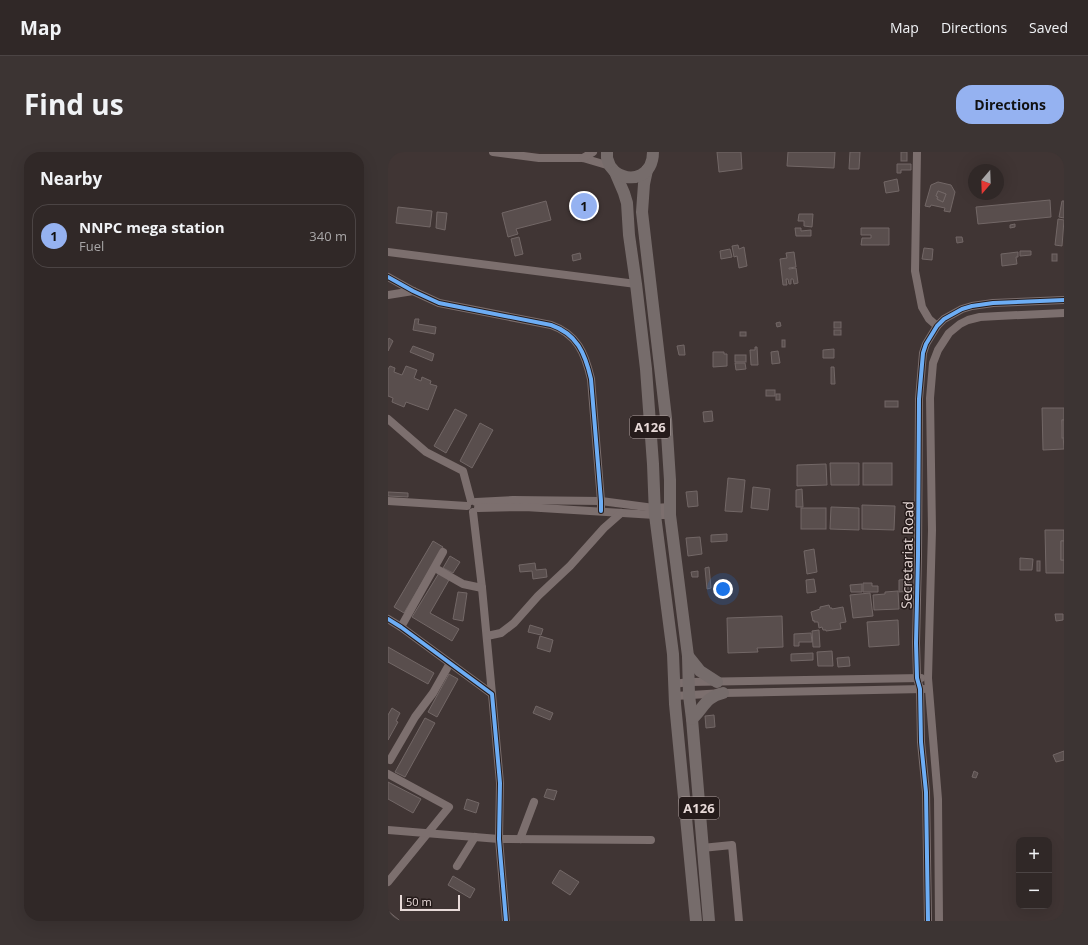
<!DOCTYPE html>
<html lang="en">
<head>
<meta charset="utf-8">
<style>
  :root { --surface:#302827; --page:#3c3433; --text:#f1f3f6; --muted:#a8a6a7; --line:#4b4444; --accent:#95b2f1 }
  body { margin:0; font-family:"Open Sans",sans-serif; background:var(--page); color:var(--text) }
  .controls { position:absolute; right:12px; bottom:12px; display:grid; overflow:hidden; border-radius:8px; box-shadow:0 4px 16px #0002 }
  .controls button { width:36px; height:36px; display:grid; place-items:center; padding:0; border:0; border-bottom:1px solid var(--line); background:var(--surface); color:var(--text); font:20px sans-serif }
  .compass { position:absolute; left:580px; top:12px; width:36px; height:36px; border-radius:50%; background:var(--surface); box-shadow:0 4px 16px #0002; rotate:199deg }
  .scale { position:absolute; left:12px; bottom:10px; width:60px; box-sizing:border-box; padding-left:4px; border:2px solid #e8dad8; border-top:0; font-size:11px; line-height:14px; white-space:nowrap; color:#e8dad8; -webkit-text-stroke:3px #251b1a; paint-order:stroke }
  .you { position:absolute; left:335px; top:437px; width:14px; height:14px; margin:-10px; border:3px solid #fff; border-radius:50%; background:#1a73e8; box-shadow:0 0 0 6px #1a73e833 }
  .badge { display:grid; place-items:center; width:26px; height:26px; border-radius:50%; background:var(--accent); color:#111; font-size:13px; font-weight:700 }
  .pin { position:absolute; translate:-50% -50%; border:2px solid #fff; box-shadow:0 1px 4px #0006 }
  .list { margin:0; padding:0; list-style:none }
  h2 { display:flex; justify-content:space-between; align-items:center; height:52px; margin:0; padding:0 16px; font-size:17px }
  h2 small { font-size:13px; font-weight:400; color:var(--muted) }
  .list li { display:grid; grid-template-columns:26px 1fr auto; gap:12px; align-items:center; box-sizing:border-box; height:64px; margin:0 8px 8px; padding:0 8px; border:1px solid var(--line); border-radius:16px }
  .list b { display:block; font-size:15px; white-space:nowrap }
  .list p { margin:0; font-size:13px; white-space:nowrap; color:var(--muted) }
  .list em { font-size:13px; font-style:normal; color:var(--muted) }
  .map { position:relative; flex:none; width:676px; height:769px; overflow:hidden; border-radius:16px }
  header { display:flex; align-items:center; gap:24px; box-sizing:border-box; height:56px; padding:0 20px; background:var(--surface); border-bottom:1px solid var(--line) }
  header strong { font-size:19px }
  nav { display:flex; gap:22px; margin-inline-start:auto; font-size:14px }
  .intro { display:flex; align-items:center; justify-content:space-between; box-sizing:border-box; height:96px; padding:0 24px }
  h1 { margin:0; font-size:28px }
  .button { padding:10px 18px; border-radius:16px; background:var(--accent); color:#111; font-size:14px; font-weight:700 }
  main { display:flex; gap:24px; padding:0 24px }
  aside { flex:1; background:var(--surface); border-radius:16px; box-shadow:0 4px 16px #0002 }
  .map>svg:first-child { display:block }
</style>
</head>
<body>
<header>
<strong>Map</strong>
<nav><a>Map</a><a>Directions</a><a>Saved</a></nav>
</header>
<div class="intro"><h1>Find us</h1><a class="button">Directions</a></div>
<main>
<aside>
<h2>Nearby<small></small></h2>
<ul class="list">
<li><span class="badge">1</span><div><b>NNPC mega station</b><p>Fuel</p></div><em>340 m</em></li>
</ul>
</aside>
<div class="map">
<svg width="676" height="769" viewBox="0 0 676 769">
  <rect width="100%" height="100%" fill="#403534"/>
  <g fill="#594e4d" stroke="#726766" fill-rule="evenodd">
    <polygon points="329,0 353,0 354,17 331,20"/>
    <polygon points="400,0 447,0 446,16 399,14"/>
    <polygon points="462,0 472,0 471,17 461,17"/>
    <rect x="513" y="0" width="6" height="9"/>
    <polygon points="509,12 523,12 523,18 513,18 513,21 509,21"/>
    <polygon points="509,27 511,39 498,41 496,30"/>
    <path d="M550,30L563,33L567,40L562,60L556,59L557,56L543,53L542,55L537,54L543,33ZM550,39L558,42L555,50L549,47L550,45L548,44Z"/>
    <polygon points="550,39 558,42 555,50 549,47 550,45 548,44"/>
    <polygon points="662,48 663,65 590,72 588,55"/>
    <polygon points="158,49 163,68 128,77 130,82 120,85 114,61"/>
    <polygon points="674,49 676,49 676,66 671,65"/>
    <polygon points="10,55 44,59 42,75 8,71"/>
    <polygon points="49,60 59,61 57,78 48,76"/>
    <polygon points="411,62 425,62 424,75 416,74 416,69 410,69"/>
    <polygon points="670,67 676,68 674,94 667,93"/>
    <polygon points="627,72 627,75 622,76 622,73"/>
    <polygon points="407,76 413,76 413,79 423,78 423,84 408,84"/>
    <polygon points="473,76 501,76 501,93 473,93 474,86 483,86 483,83 473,83"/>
    <polygon points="131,85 135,102 127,104 123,87"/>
    <polygon points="568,85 574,85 575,90 569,91"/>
    <polygon points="350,93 351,97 356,95 359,114 351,116 349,104 346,105 344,94"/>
    <polygon points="536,96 545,97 544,108 534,107"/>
    <polygon points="342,97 344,105 333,107 332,99"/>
    <polygon points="632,99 643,99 643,103 632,104"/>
    <polygon points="406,100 408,115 401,116 401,117 408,116 410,131 406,132 405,127 403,127 403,132 401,132 400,127 398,127 399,133 395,133 392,107 399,106 398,101"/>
    <polygon points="630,100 630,105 628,105 629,112 614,114 613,102"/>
    <polygon points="192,101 193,107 185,109 184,103"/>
    <rect x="664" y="102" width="5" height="7"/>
    <polygon points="27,167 31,167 30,172 48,175 47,182 25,178"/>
    <polygon points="392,170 393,174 389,175 388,171"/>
    <rect x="446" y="170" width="7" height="6"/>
    <rect x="446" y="178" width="7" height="5"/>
    <rect x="352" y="180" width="6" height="4"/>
    <polygon points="1,186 5,189 0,199 0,188"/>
    <rect x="394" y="188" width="3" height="7"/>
    <polygon points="296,193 297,203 291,203 289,194"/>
    <polygon points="25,194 46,202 44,209 22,200"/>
    <polygon points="367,195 369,195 370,213 363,213 362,198 367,198"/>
    <polygon points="446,197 446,206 435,206 435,198"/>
    <polygon points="390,199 392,211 384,212 383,200"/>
    <polygon points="325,200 336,200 336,202 339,202 339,214 325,215"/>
    <rect x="347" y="203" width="11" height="7"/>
    <polygon points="347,211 357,211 358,217 348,218"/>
    <polygon points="2,214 7,216 6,220 14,223 18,214 29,218 26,226 33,229 34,225 43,229 42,232 49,234 40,258 18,250 16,255 4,250 5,246 0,244 0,217"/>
    <polygon points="443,215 446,215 447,232 443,232"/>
    <rect x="378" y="238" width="9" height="6"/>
    <rect x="388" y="242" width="4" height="6"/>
    <rect x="497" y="249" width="13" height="6"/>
    <polygon points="654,256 676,256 676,268 674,268 676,297 655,298"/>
    <polygon points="67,257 79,263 58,301 46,294"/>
    <polygon points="324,259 325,269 316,270 315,260"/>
    <rect x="674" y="268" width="2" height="18"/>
    <polygon points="92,271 105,278 84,316 72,309"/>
    <polygon points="442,311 471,311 471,333 443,333"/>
    <rect x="475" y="311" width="29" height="22"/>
    <polygon points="438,312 439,333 409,334 409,313"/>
    <polygon points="340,326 357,328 354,360 337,359"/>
    <polygon points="365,335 382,337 380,358 363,356"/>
    <polygon points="414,337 415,355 408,355 408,338"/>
    <polygon points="309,339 310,354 300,355 298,340"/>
    <polygon points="0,340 20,341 20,345 0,344"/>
    <polygon points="474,353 507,354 506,378 474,377"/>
    <polygon points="443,355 471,356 471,378 442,377"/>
    <rect x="413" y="356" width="25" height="21"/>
    <polygon points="657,378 676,378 676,389 673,389 673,408 676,408 676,421 658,421"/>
    <polygon points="339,382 339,389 323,390 323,383"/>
    <polygon points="312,385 314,402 300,404 298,386"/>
    <polygon points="45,389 55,395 16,461 6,455"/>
    <rect x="673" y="389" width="3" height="19"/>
    <polygon points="426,397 429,420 419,422 416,399"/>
    <polygon points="62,404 72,410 65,421 55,416"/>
    <polygon points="632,406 645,407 644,418 632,418"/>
    <rect x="649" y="409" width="3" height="10"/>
    <polygon points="147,411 148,418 158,417 159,425 145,427 144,419 132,420 131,413"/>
    <polygon points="321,415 323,436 319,437 317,416"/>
    <polygon points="310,419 310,425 304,425 303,420"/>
    <polygon points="51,421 61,428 42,461 71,477 64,489 24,465"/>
    <polygon points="426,427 428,440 419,441 418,428"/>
    <polygon points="521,427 522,439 511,440 511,428"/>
    <polygon points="475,431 484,431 484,434 490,434 490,440 475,440"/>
    <polygon points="474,432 474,440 463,440 462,433"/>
    <polygon points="510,439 511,457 486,458 485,443 497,442 497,440"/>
    <polygon points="70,440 79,441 75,469 65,467"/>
    <polygon points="482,441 485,464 465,466 462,443"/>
    <polygon points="441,453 442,456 444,456 444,457 455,455 458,470 452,471 453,477 438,479 438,478 435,478 434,475 431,476 430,470 426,470 426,468 425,469 423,460 432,457 432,455"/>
    <polygon points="667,462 675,462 675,468 668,469"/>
    <polygon points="394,464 395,495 369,496 370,500 340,501 339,466"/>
    <polygon points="510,468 511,493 481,495 479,470"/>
    <polygon points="142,473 155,477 153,483 140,480"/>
    <polygon points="431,478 432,495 425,495 424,479"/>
    <polygon points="423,481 424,490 411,490 411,494 406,494 406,482"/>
    <polygon points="152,484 165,488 162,500 149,496"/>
    <polygon points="0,495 46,521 40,532 0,510"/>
    <polygon points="444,499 445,514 430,514 429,500"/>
    <polygon points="425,501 425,508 403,509 403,502"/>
    <polygon points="461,505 462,514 450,515 449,506"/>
    <polygon points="61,522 70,527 49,565 40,560"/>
    <polygon points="148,554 165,561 162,568 145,561"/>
    <polygon points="4,556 12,561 8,569 10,570 0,588 0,563"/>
    <polygon points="326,563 327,575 318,576 317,564"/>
    <polygon points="37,566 47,571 17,625 7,620"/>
    <polygon points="676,599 676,608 668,610 665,603"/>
    <polygon points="586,619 590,621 588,626 584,625"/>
    <polygon points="0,630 33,647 25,661 0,647"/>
    <polygon points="159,637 169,639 166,648 156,645"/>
    <polygon points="79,647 91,651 88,661 76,657"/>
    <polygon points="172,718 191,730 182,743 164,731"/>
    <polygon points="65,724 87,737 82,746 60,733"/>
    <polygon points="0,759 11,768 11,769 0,768"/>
  </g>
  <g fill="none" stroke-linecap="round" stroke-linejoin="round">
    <g stroke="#7c6f6e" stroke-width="8">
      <polyline points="105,0 151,6 195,6 222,14"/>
      <polyline points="529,0 527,119 534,155 541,167 549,174"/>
      <polyline points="195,6 205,0"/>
      <polyline points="0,100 248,132"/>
      <path d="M0,125L25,139L51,151L163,173C189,182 197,201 203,227L213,349V359"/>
      <polyline points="0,143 25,139"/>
      <polyline points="0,267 38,300 75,319 83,349"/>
      <polyline points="0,349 79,354"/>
      <polyline points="88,350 125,348 213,349 266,356 282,355"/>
      <polyline points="90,356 137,355 267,363 282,363"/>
      <polyline points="85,360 94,436 104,542"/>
      <polyline points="47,416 75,432 94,436"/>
      <polyline points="0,467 13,475 104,542 112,631 111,687 118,769"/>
      <polyline points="13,475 55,400"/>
      <polyline points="99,484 113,481 126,471 150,444 182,414 216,376 233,361"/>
      <polyline points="286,532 301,530 533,526"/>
      <polyline points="287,544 335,541 536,537"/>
      <polyline points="2,608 27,565 45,541 62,511"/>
      <polyline points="0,622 61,655 0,730"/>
      <polyline points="0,678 111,687 263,688"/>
      <polyline points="132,687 146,650"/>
      <polyline points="314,696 344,693 351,769"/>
      <polyline points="69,714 87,685"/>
      <polyline points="540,769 538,640 533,590 532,537 529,526 528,491 530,404 531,247 535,201 538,192 549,174 556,167 574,157 584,154 605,151 676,148"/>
      <polyline points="551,769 550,647 540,526 544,378 542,246 545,211 550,198 561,181 572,172 580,168 592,165 610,164 676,161"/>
    </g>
    <g stroke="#766c6b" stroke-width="12">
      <polyline points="219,0 219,6 222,14 227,20 236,41 239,51 241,83 248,132 258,217 265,312 267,363 285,502 287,552 308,769"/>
      <polyline points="259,18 256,32 254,60 278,266 282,328 282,363 300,504 301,543 304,567 321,769"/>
      <path d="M227,20C245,32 265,23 265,0"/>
      <polyline points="300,504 312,519 329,530"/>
      <path d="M304,567C316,556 317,545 335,541"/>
    </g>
    <g stroke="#251b1a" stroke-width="6">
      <g id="cycleway">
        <path d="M0,125L25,139L51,151L163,173C189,182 197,201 203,227L213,349V359"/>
        <polyline points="0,467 13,475 104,542 112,631 111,687 118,769"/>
        <polyline points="540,769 538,640 533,590 532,537 529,526 528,491 530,404 531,247 535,201 538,192 549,174 556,167 574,157 584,154 605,151 676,148"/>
      </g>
    </g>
    <use href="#cycleway" stroke="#6dadf4" stroke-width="4"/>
  </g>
  <g text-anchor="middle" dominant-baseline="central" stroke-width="3" stroke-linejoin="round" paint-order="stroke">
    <g fill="#251b1a" stroke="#aea19f" stroke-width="1">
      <rect x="242" y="264" width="40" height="22" rx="3"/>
      <rect x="291" y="645" width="40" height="22" rx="3"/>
    </g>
    <g font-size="13" font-weight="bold" fill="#e8dad8">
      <text x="262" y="275">A126</text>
      <text x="311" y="656">A126</text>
    </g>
    <g font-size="14" fill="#e8dad8" stroke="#251b1a">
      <text transform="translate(519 403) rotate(-89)">Secretariat Road</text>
    </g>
  </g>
</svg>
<div class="controls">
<button>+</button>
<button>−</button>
</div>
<svg class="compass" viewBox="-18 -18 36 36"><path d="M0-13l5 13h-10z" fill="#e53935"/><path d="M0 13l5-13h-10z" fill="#a8a6a7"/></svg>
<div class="scale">50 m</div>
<div class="you"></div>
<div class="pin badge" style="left:196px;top:54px">1</div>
</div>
</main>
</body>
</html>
